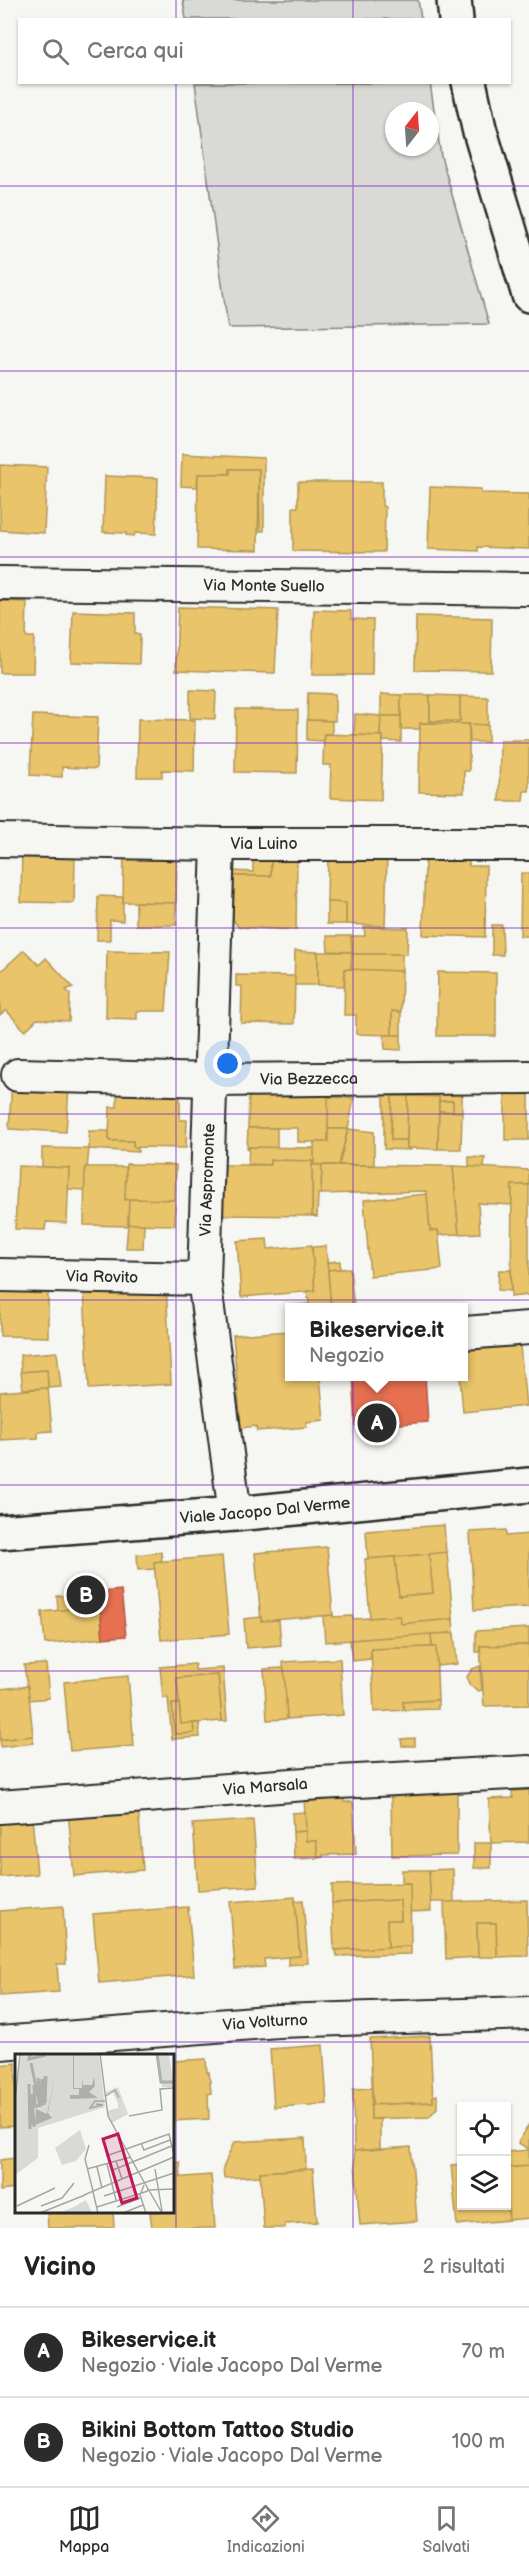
<!DOCTYPE html>
<html lang="it">
<head>
<meta charset="utf-8">
<style>
  :root { --surface:#fff; --page:#f2f2f2; --text:#222; --muted:#767676; --line:#e0e0e0; --accent:#2b2b2b }
  body { margin:0; font-family:"Balsamiq Sans",sans-serif; background:var(--page); color:var(--text) }
  .controls { position:absolute; right:18px; bottom:18px; display:grid; overflow:hidden; border-radius:0px; box-shadow:0 2px 4px #0004 }
  .controls button { width:54px; height:54px; display:grid; place-items:center; padding:0; border:0; border-bottom:2px solid var(--line); background:var(--surface); color:var(--text); font:30px sans-serif }
  .compass { position:absolute; left:385px; top:102px; width:54px; height:54px; border-radius:50%; background:var(--surface); box-shadow:0 2px 4px #0004; rotate:17deg }
  .you { position:absolute; left:228px; top:1064px; width:21px; height:21px; margin:-15px; border:4px solid #fff; border-radius:50%; background:#1a73e8; box-shadow:0 0 0 9px #1a73e833 }
  .badge { display:grid; place-items:center; width:39px; height:39px; border-radius:50%; background:var(--accent); color:#fff; font-size:20px; font-weight:700 }
  .pin { position:absolute; translate:-50% -50%; border:3px solid #fff; box-shadow:0 2px 6px #0006 }
  .popup { position:absolute; left:285px; top:1303px; width:183px; height:78px; box-sizing:border-box; display:grid; place-content:center; border-radius:0px; background:var(--surface); filter:drop-shadow(0 2px 4px #0005); font-size:20px; white-space:nowrap; color:var(--muted) }
  .popup b { font-size:22px; color:var(--text) }
  .popup::after { content:''; position:absolute; left:50%; top:100%; margin-left:-12px; border:12px solid transparent; border-top-color:var(--surface) }
  .list { margin:0; padding:0; list-style:none }
  h2 { display:flex; justify-content:space-between; align-items:center; height:78px; margin:0; padding:0 24px; font-size:26px }
  h2 small { font-size:20px; font-weight:400; color:var(--muted) }
  .list li { display:grid; grid-template-columns:39px 1fr auto; gap:18px; align-items:center; box-sizing:border-box; height:90px; padding:0 24px; border-top:2px solid var(--line) }
  .list b { display:block; font-size:22px; white-space:nowrap }
  .list p { margin:0; font-size:20px; white-space:nowrap; color:var(--muted) }
  .list em { font-size:20px; font-style:normal; color:var(--muted) }
  .icon { flex:none; width:33px; height:33px; fill:none; stroke:currentColor; stroke-width:2; stroke-linecap:round; stroke-linejoin:round }
  .map { position:relative; flex:none; width:529px; height:2228px; overflow:hidden }
  .search { position:absolute; background:var(--surface); box-shadow:0 2px 4px #0004; left:18px; right:18px; top:18px; height:66px; display:flex; align-items:center; gap:15px; box-sizing:border-box; padding:0 21px; border-radius:0px; color:var(--muted); font-size:22px }
  .sheet { height:258px; background:var(--surface) }
  nav { display:flex; justify-content:space-around; align-items:center; box-sizing:border-box; height:84px; border-top:2px solid var(--line); background:var(--surface); font-size:16px; color:var(--muted) }
  nav a { display:grid; justify-items:center; gap:3px }
  nav .on { color:var(--accent) }
  .map>svg:first-child { display:block }
</style>
</head>
<body>
<div class="map">
<svg width="529" height="2228" viewBox="0 0 529 2228">
  <rect width="100%" height="100%" fill="#f6f6f2"/>
  <filter id="ink" filterUnits="userSpaceOnUse"><feTurbulence type="fractalNoise" baseFrequency=".0167" numOctaves="2"/><feDisplacementMap in="SourceGraphic" scale="12" xChannelSelector="R" yChannelSelector="G"/><feConvolveMatrix kernelMatrix="1 2 1 2 8 2 1 2 1" color-interpolation-filters="sRGB"/></filter>
  <g filter="url(#ink)">
    <g fill="#d9d9d5" stroke="#828280" stroke-width="1.5" fill-rule="evenodd">
      <polygon points="183,0 418,0 421,19 186,19"/>
      <path d="M195,83H430L441,156L489,324L228,328ZM394,111H430V147H394Z"/>
    </g>
    <g fill="#e9c46a" stroke="#b09657" stroke-width="1.5">
      <polygon points="182,454 264,458 264,531 260,531 259,469 230,469 230,474 198,474 197,487 181,486"/>
      <polygon points="0,465 47,467 44,533 0,530"/>
      <polygon points="230,469 259,469 258,550 197,549 198,474 230,474"/>
      <polygon points="105,476 158,478 156,534 135,533 134,536 126,535 126,533 103,532"/>
      <polygon points="298,482 382,482 382,506 385,507 384,552 293,551 293,507 298,507"/>
      <polygon points="430,487 481,489 481,493 529,494 529,549 478,547 478,551 428,549"/>
      <polygon points="0,601 27,602 26,637 34,637 33,673 0,673"/>
      <polygon points="178,607 278,610 275,673 176,670"/>
      <polygon points="314,610 351,611 351,619 373,620 372,675 312,675"/>
      <polygon points="73,611 135,613 135,634 140,635 139,664 71,662"/>
      <polygon points="416,616 492,618 491,671 415,670"/>
      <polygon points="190,690 216,691 215,719 190,718"/>
      <polygon points="308,693 335,694 335,721 307,720"/>
      <polygon points="381,694 401,695 401,716 381,716"/>
      <polygon points="401,695 430,695 430,721 460,721 460,696 488,697 488,725 420,723 420,729 401,729"/>
      <polygon points="430,695 460,696 460,721 430,721"/>
      <polygon points="236,709 298,710 297,773 235,772"/>
      <polygon points="355,714 381,716 380,736 354,735"/>
      <polygon points="33,715 98,717 96,769 62,767 62,777 30,775"/>
      <polygon points="381,716 401,716 401,742 383,741 383,736 380,736"/>
      <polygon points="138,719 195,720 194,771 162,770 162,777 137,777"/>
      <polygon points="307,720 332,721 332,734 324,734 323,741 307,740"/>
      <polygon points="420,723 469,724 469,771 464,771 464,793 419,792"/>
      <polygon points="469,724 488,725 488,742 470,742"/>
      <polygon points="324,734 383,736 381,800 330,798 331,765 323,765"/>
      <polygon points="500,740 529,740 529,791 524,791 523,801 499,801"/>
      <polygon points="22,847 75,856 74,903 21,902"/>
      <polygon points="124,850 177,851 176,903 123,902"/>
      <polygon points="328,854 387,856 385,926 346,924 346,903 327,902"/>
      <polygon points="253,859 271,859 271,876 234,876 234,871 253,872"/>
      <polygon points="271,859 297,860 296,930 238,927 233,919 234,876 271,876"/>
      <polygon points="425,860 469,861 469,866 486,866 485,937 423,935"/>
      <polygon points="521,873 529,873 529,936 520,936"/>
      <polygon points="98,896 123,897 123,921 110,920 110,940 97,940"/>
      <polygon points="136,902 176,903 176,925 136,925"/>
      <polygon points="327,902 346,903 346,924 327,924"/>
      <polygon points="492,925 502,925 503,955 492,955"/>
      <polygon points="364,927 408,928 407,954 352,954 351,936 365,936"/>
      <polygon points="327,936 351,936 352,952 328,951"/>
      <polygon points="24,950 39,965 46,958 73,987 66,990 70,994 69,1021 37,1019 25,1031 6,1010 0,1015 0,972"/>
      <polygon points="107,951 170,952 166,1011 137,1011 137,1019 106,1018"/>
      <polygon points="295,951 318,952 318,985 294,985"/>
      <polygon points="318,952 352,952 351,970 345,969 344,986 318,985"/>
      <polygon points="352,954 402,954 402,971 351,970"/>
      <polygon points="345,969 402,971 401,1012 392,1011 392,1035 356,1034 356,1015 344,1015"/>
      <polygon points="438,972 496,973 496,1036 437,1036"/>
      <polygon points="236,975 295,976 294,1024 241,1023 242,986 236,986"/>
      <polygon points="392,1011 401,1012 401,1035 392,1035"/>
      <polygon points="384,1035 401,1035 401,1050 385,1049"/>
      <polygon points="12,1080 69,1088 66,1132 9,1129"/>
      <polygon points="249,1084 329,1086 328,1142 298,1142 298,1128 248,1128"/>
      <polygon points="180,1087 180,1120 187,1120 186,1148 133,1147 133,1141 109,1141 110,1107 117,1107 117,1093"/>
      <polygon points="384,1087 462,1092 462,1112 453,1112 453,1101 439,1101 439,1097 392,1096 391,1140 407,1140 407,1148 411,1148 411,1150 384,1149"/>
      <rect x="505" y="1094" width="24" height="46"/>
      <polygon points="392,1096 408,1096 407,1140 391,1140"/>
      <polygon points="408,1096 439,1097 438,1149 407,1148"/>
      <polygon points="328,1097 354,1098 348,1129 328,1129"/>
      <polygon points="439,1101 453,1101 453,1112 439,1111"/>
      <polygon points="439,1111 462,1112 461,1149 438,1149"/>
      <polygon points="248,1128 277,1128 277,1148 247,1148"/>
      <polygon points="328,1129 348,1129 339,1165 314,1165 314,1142 328,1142"/>
      <polygon points="348,1129 374,1132 374,1165 339,1165"/>
      <polygon points="89,1131 109,1131 109,1141 133,1141 133,1147 138,1148 138,1152 89,1149"/>
      <polygon points="249,1147 314,1148 314,1165 322,1165 321,1194 318,1194 317,1217 312,1216 312,1161 270,1160 270,1165 248,1164"/>
      <polygon points="42,1148 89,1149 85,1190 68,1189 69,1168 42,1167"/>
      <polygon points="469,1157 485,1158 484,1168 469,1168"/>
      <polygon points="270,1160 312,1161 312,1216 222,1215 223,1165 270,1165"/>
      <polygon points="126,1164 176,1165 175,1200 125,1200"/>
      <polygon points="322,1165 453,1166 459,1234 439,1235 438,1230 430,1231 426,1191 321,1194"/>
      <polygon points="18,1166 69,1168 67,1223 46,1222 45,1230 15,1229"/>
      <polygon points="453,1166 529,1170 529,1185 512,1185 512,1205 478,1203 480,1233 459,1234"/>
      <polygon points="85,1167 126,1167 125,1200 129,1199 128,1226 84,1225"/>
      <polygon points="512,1185 529,1185 529,1295 511,1297"/>
      <polygon points="427,1194 430,1231 438,1230 442,1269 370,1276 364,1200"/>
      <polygon points="129,1199 175,1200 175,1225 128,1224"/>
      <polygon points="128,1224 144,1224 143,1248 126,1248"/>
      <polygon points="267,1239 268,1249 312,1245 315,1291 241,1297 237,1241"/>
      <polygon points="326,1246 331,1308 295,1308 295,1305 309,1304 307,1291 315,1291 312,1247"/>
      <polygon points="340,1261 340,1269 328,1270 327,1262"/>
      <polygon points="350,1268 354,1308 331,1308 328,1270"/>
      <polygon points="499,1270 511,1270 511,1291 498,1290"/>
      <polygon points="0,1282 48,1282 48,1337 0,1336"/>
      <polygon points="166,1285 171,1384 89,1389 84,1290"/>
      <polygon points="290,1331 290,1376 320,1376 324,1420 306,1422 307,1427 257,1431 256,1426 241,1428 233,1335"/>
      <polygon points="519,1337 526,1406 463,1412 460,1376 464,1376 464,1341"/>
      <polygon points="57,1352 61,1387 48,1388 47,1370 21,1372 20,1355"/>
      <polygon points="47,1370 48,1388 23,1389 21,1372"/>
      <polygon points="48,1388 52,1431 38,1432 38,1438 0,1440 0,1392"/>
      <polygon points="444,1525 446,1553 368,1559 366,1531"/>
      <polygon points="506,1530 506,1536 529,1534 529,1607 474,1610 470,1532"/>
      <polygon points="327,1547 333,1615 261,1621 255,1553"/>
      <polygon points="161,1552 162,1561 154,1562 155,1569 138,1570 137,1555"/>
      <polygon points="447,1552 453,1619 401,1624 400,1616 370,1618 365,1559 395,1557 399,1596 433,1593 429,1554"/>
      <polygon points="429,1554 433,1593 399,1596 395,1557"/>
      <polygon points="222,1556 229,1634 161,1640 154,1562"/>
      <polygon points="72,1595 74,1609 58,1611 57,1596"/>
      <polygon points="100,1606 103,1638 45,1644 42,1612"/>
      <polygon points="333,1615 333,1617 352,1616 353,1619 400,1616 401,1624 453,1619 454,1633 325,1642 323,1616"/>
      <polygon points="261,1617 261,1621 279,1620 281,1645 246,1648 244,1619"/>
      <polygon points="529,1628 529,1645 480,1646 480,1652 476,1652 476,1631"/>
      <polygon points="454,1633 457,1664 437,1666 436,1647 432,1647 431,1634"/>
      <polygon points="431,1634 432,1647 371,1649 371,1659 352,1661 350,1640"/>
      <polygon points="529,1645 529,1705 484,1706 480,1646"/>
      <polygon points="436,1647 438,1700 403,1702 404,1710 374,1712 371,1649"/>
      <polygon points="340,1659 343,1715 287,1719 283,1662"/>
      <polygon points="46,1664 49,1698 29,1700 24,1665"/>
      <polygon points="195,1664 195,1670 223,1668 227,1721 222,1721 218,1675 177,1678 179,1704 172,1704 175,1734 194,1733 193,1723 199,1723 200,1737 172,1739 168,1698 163,1698 160,1667"/>
      <polygon points="480,1666 482,1690 479,1691 469,1685 467,1677 472,1669"/>
      <polygon points="284,1668 287,1719 267,1720 264,1669"/>
      <polygon points="218,1675 222,1721 181,1724 177,1678"/>
      <polygon points="128,1676 134,1746 70,1751 64,1682"/>
      <polygon points="28,1686 33,1736 0,1740 0,1689"/>
      <polygon points="438,1700 438,1709 404,1710 403,1702"/>
      <polygon points="172,1704 179,1704 181,1724 193,1723 194,1733 175,1734"/>
      <polygon points="33,1736 33,1743 1,1747 0,1740"/>
      <polygon points="415,1738 415,1746 402,1746 401,1739"/>
      <polygon points="529,1790 529,1842 491,1843 489,1799 513,1798 512,1791"/>
      <polygon points="344,1792 344,1802 353,1802 356,1854 323,1855 323,1857 318,1858 316,1841 306,1841 304,1794"/>
      <polygon points="457,1792 457,1855 392,1856 391,1793"/>
      <polygon points="138,1805 143,1870 74,1876 68,1811"/>
      <polygon points="305,1812 306,1831 293,1832 292,1813"/>
      <polygon points="32,1816 37,1874 0,1877 0,1818"/>
      <polygon points="253,1820 258,1886 198,1890 193,1824"/>
      <polygon points="306,1831 306,1841 316,1841 318,1858 294,1859 293,1832"/>
      <rect x="474" y="1843" width="17" height="25"/>
      <polygon points="453,1869 454,1902 430,1902 429,1870"/>
      <polygon points="402,1870 429,1870 431,1911 410,1912 410,1883 402,1883"/>
      <polygon points="410,1883 411,1946 388,1947 387,1920 401,1920 400,1900 332,1903 332,1885"/>
      <polygon points="295,1897 300,1956 264,1959 265,1967 235,1969 230,1902"/>
      <polygon points="303,1900 308,1963 288,1965 288,1957 300,1956 295,1901"/>
      <polygon points="400,1900 401,1920 387,1920 388,1948 334,1950 332,1903"/>
      <polygon points="527,1900 528,1956 497,1957 496,1923 477,1923 478,1957 446,1959 444,1902"/>
      <polygon points="63,1906 66,1964 57,1964 59,1992 0,1996 0,1911"/>
      <polygon points="188,1907 194,1975 99,1983 93,1914"/>
      <polygon points="477,1923 496,1923 497,1957 478,1957"/>
      <polygon points="411,1946 411,1954 337,1956 336,1950"/>
      <polygon points="430,2036 433,2102 373,2105 370,2039"/>
      <polygon points="323,2045 327,2104 274,2107 270,2049"/>
      <polygon points="206,2059 207,2073 209,2072 211,2093 208,2094 209,2119 172,2121 172,2061"/>
      <polygon points="16,2063 16,2126 0,2127 0,2065"/>
      <polygon points="372,2088 371,2119 380,2119 380,2149 354,2151 353,2089"/>
      <polygon points="437,2095 437,2108 429,2117 371,2119 371,2105 433,2102 433,2096"/>
      <polygon points="529,2124 529,2149 518,2143"/>
      <polygon points="305,2138 306,2169 260,2172 261,2176 224,2178 223,2168 234,2142"/>
      <polygon points="411,2147 417,2221 360,2225 354,2151"/>
      <polygon points="529,2150 529,2166 506,2168 506,2152"/>
      <polygon points="15,2158 16,2189 0,2191 0,2160"/>
      <polygon points="180,2162 181,2178 172,2178 172,2163"/>
      <polygon points="462,2164 462,2206 506,2206 506,2194 509,2220 457,2225 451,2165"/>
      <polygon points="529,2166 529,2218 509,2220 506,2168"/>
      <polygon points="313,2169 317,2222 285,2224 285,2228 264,2228 260,2172"/>
      <polygon points="211,2175 215,2228 152,2228 150,2212 172,2212 172,2178"/>
      <polygon points="47,2212 113,2212 114,2228 48,2228"/>
    </g>
    <g fill="#e76f51" stroke="#af5b46" stroke-width="1.5">
      <polygon points="353,1376 425,1376 428,1422 356,1427"/>
      <polygon points="121,1590 126,1636 103,1638 100,1606 74,1609 72,1595"/>
    </g>
    <g fill="none" stroke-linecap="round" stroke-linejoin="round">
      <g stroke="#2b2b2b" stroke-width="36">
        <g id="minor">
          <path id="s1" d="M0,583L529,589"/>
          <path id="s2" d="M0,840L218,844H529"/>
          <polyline points="218,844 204,1279 235,1514"/>
          <path id="s3" d="M18,1075L212,1080L529,1077"/>
          <path id="s4" d="M0,1275L204,1279"/>
          <polyline points="464,1333 529,1328"/>
          <path id="s5" d="M0,1807L319,1783L529,1772"/>
          <path id="s6" d="M0,2043L278,2021L529,2013"/>
        </g>
      </g>
      <g stroke="#2b2b2b" stroke-width="38">
        <g id="secondary">
          <polyline points="454,0 456,20"/>
          <polyline points="469,82 479,128 529,295"/>
        </g>
      </g>
      <g stroke="#2b2b2b" stroke-width="38">
        <g id="primary">
          <path id="s7" d="M0,1532L235,1514L529,1485"/>
        </g>
      </g>
      <use href="#minor" stroke="#f6f6f2" stroke-width="32"/>
      <use href="#secondary" stroke="#f6f6f2" stroke-width="33"/>
      <use href="#primary" stroke="#f6f6f2" stroke-width="33"/>
    </g>
  </g>
  <path fill="none" stroke="#7b2cbf" stroke-width="1.5" stroke-opacity="0.55" d="M176,0V20M353,0V20M176,82V2228M353,82V2228M0,186H529M0,371H529M0,557H529M0,743H529M0,928H529M0,1114H529M0,1300H529M0,1485H529M0,1671H529M0,1857H529M0,2042H529"/>
  <g text-anchor="middle" dominant-baseline="central" stroke-width="6" stroke-linejoin="round" paint-order="stroke">
    <g font-size="16" fill="#2b2b2b" stroke="#f6f6f2">
      <text stroke="none"><textPath href="#s1" startOffset="264">Via Monte Suello</textPath></text>
      <text stroke="none"><textPath href="#s2" startOffset="264">Via Luino</textPath></text>
      <text stroke="none"><textPath href="#s3" startOffset="291">Via Bezzecca</textPath></text>
      <text transform="translate(208 1180) rotate(-88)">Via Aspromonte</text>
      <text stroke="none"><textPath href="#s4" startOffset="102">Via Rovito</textPath></text>
      <text stroke="none"><textPath href="#s7" startOffset="266">Viale Jacopo Dal Verme</textPath></text>
      <text stroke="none"><textPath href="#s5" startOffset="266">Via Marsala</textPath></text>
      <text stroke="none"><textPath href="#s6" startOffset="266">Via Volturno</textPath></text>
    </g>
  </g>
  <g transform="translate(15 2054)">
    <rect width="159" height="159" fill="#f6f6f2"/>
    <path d="M6,0H84L90,53L23,74V104L0,121V57ZM141,0H154L159,33H147ZM103,33L113,60L97,69L92,57L103,54V49L97,37L92,41L89,39ZM65,76L71,95L61,107L47,111L40,94ZM71,146L77,159H43L59,153Z" fill="#d9d9d5"/>
    <path d="M58,0L59,3V34H67V25L68,31H77L79,23L80,32L74,38L83,44L55,45V41H64V35H58ZM40,21L33,59L37,64L20,71L21,55L32,60Z" fill="#aeaeab"/>
    <path fill="none" stroke="#aeaeab" stroke-width="3" d="M15,0L14,5L31,1M142,0L146,28H159M16,9L25,52M23,24L25,42M14,30L15,75M19,31L20,51M16,40L18,71M17,40L19,73M30,49L31,22M29,51L30,22M18,53L26,51L27,25"/>
    <path fill="none" stroke="#a5a5a2" stroke-width="1.5" d="M85,0L93,62L124,119M91,42L100,36L104,44M0,48L5,0M81,50L88,51L75,54L80,47H90M114,62L147,56L145,35L159,34M126,89L129,96L155,86M74,91L70,105L78,137M91,102L154,80L159,101M101,107L107,125M92,110L101,146M82,113L87,134M72,115L116,103M140,115L147,157M98,116L159,91M124,119L147,159M129,131L125,141L131,159M132,136L159,135M78,138L83,159M69,141L159,103M89,142L159,119M2,152L40,134M26,152L47,144L59,129M82,153L133,137M102,153L125,144M25,159L70,141M108,159L128,151"/>
    <path fill="#c2185b" fill-opacity="0.15" stroke="#c2185b" stroke-width="3" d="M103,80L122,144L107,149L88,85Z"/>
    <rect width="159" height="159" fill="none" stroke="#2b2b2b" stroke-width="3"/>
  </g>
</svg>
<div class="controls">
<button><svg class="icon" aria-label="locate" viewBox="0 0 24 24"><circle cx="12" cy="12" r="6"/><path d="M12 2v4M12 18v4M2 12h4M18 12h4"/></svg></button>
<button><svg class="icon" aria-label="layers" viewBox="0 0 24 24"><path d="M12 4l9 5-9 5-9-5zM3 14l9 5 9-5"/></svg></button>
</div>
<svg class="compass" viewBox="-18 -18 36 36"><path d="M0-13l5 13h-10z" fill="#e53935"/><path d="M0 13l5-13h-10z" fill="#767676"/></svg>
<div class="you"></div>
<div class="pin badge" style="left:377px;top:1423px">A</div>
<div class="popup"><b>Bikeservice.it</b>Negozio</div>
<div class="pin badge" style="left:86px;top:1595px">B</div>
<div class="search"><svg class="icon" aria-label="search" viewBox="0 0 24 24"><circle cx="10" cy="10" r="6"/><path d="M15 15l6 6"/></svg>Cerca qui</div>
</div>
<section class="sheet">
<h2>Vicino<small>2 risultati</small></h2>
<ul class="list">
<li><span class="badge">A</span><div><b>Bikeservice.it</b><p>Negozio · Viale Jacopo Dal Verme</p></div><em>70 m</em></li>
<li><span class="badge">B</span><div><b>Bikini Bottom Tattoo Studio</b><p>Negozio · Viale Jacopo Dal Verme</p></div><em>100 m</em></li>
</ul>
</section>
<nav>
<a class="on"><svg class="icon" aria-label="map" viewBox="0 0 24 24"><path d="M3 6l6-2 6 2 6-2v14l-6 2-6-2-6 2zM9 4v14M15 6v14"/></svg>Mappa</a>
<a><svg class="icon" aria-label="directions" viewBox="0 0 24 24"><path d="M12 3l9 9-9 9-9-9zM9 14v-3h6M13 9l2 2-2 2"/></svg>Indicazioni</a>
<a><svg class="icon" aria-label="saved" viewBox="0 0 24 24"><path d="M7 4h10v16l-5-4-5 4z"/></svg>Salvati</a>
</nav>
</body>
</html>
